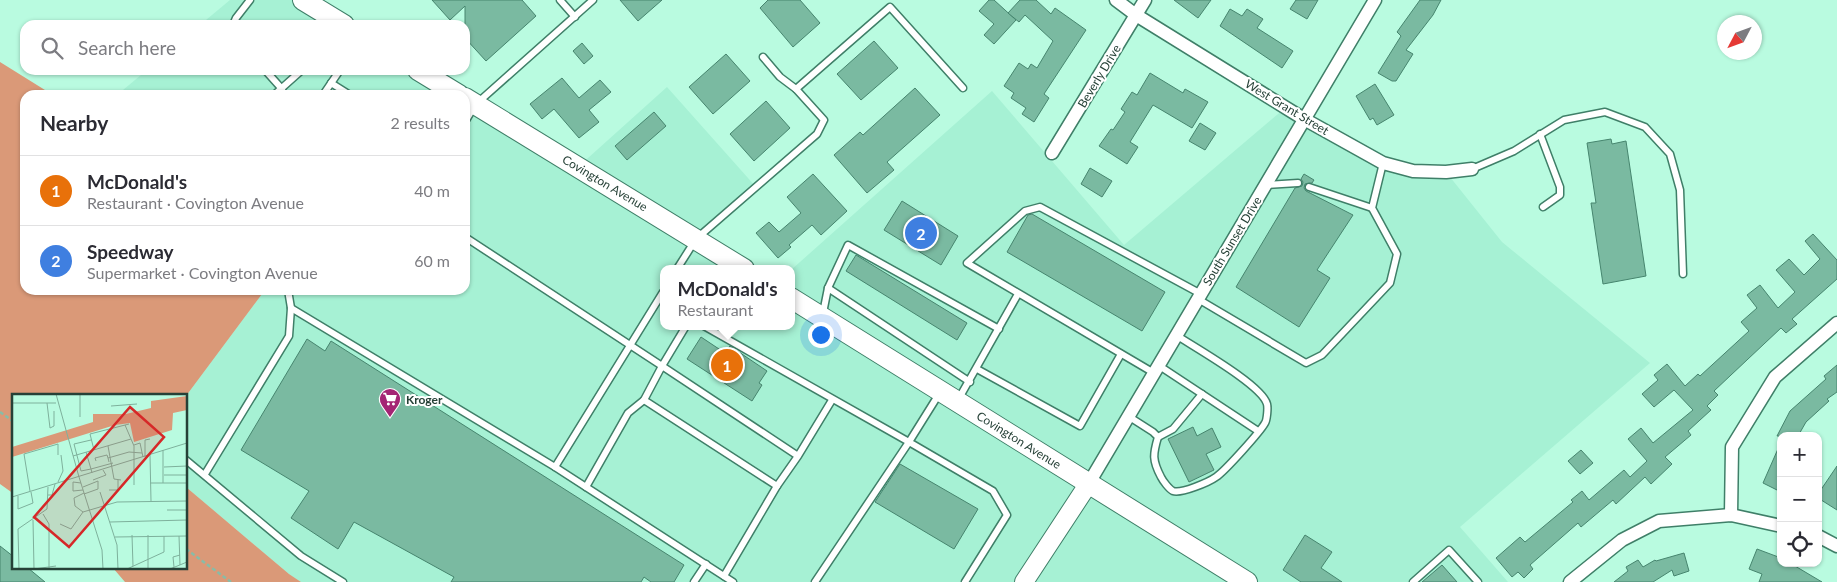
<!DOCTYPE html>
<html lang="en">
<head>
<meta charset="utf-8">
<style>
  :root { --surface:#fff; --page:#f7f7f7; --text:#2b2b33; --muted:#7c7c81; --line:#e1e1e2; --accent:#b45309 }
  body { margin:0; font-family:Lato,sans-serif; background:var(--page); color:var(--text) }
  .controls { position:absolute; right:15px; bottom:15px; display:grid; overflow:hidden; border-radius:10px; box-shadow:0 1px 4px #0004 }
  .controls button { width:45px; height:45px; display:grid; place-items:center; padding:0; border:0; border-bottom:1px solid var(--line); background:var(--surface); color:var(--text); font:25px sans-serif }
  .compass { position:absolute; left:1717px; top:15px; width:45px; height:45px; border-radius:50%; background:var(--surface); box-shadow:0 1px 4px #0004; rotate:229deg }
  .you { position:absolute; left:820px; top:334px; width:18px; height:18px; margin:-12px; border:4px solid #fff; border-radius:50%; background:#1a73e8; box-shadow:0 0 0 8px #1a73e833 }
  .badge { display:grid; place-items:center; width:32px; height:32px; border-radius:50%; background:var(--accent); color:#fff; font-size:16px; font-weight:700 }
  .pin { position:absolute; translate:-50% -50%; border:2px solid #fff; box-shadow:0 1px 5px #0006 }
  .popup { position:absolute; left:660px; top:265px; width:135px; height:65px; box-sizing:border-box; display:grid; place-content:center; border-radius:10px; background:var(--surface); filter:drop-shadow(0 1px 4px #0005); font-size:16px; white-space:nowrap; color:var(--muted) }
  .popup b { font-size:19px; color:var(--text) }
  .popup::after { content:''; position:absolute; left:50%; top:100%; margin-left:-10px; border:10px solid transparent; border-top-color:var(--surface) }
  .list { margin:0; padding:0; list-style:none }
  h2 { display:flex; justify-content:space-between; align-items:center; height:65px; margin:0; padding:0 20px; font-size:21px }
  h2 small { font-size:16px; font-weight:400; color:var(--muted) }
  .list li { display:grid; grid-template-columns:32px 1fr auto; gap:15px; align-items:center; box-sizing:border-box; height:70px; padding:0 20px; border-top:1px solid var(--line) }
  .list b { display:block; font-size:19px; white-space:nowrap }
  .list p { margin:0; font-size:16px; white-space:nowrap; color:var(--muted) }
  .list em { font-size:16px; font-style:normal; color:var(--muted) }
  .icon { flex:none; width:28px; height:28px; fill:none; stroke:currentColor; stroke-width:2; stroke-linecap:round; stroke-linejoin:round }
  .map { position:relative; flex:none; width:1837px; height:582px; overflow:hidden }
  .search { position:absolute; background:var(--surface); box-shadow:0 1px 4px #0004; left:20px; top:20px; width:450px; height:55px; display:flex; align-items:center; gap:12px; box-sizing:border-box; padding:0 18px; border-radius:15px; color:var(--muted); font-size:19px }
  .panel { position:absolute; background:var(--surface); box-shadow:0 1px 4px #0004; left:20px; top:90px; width:450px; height:205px; border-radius:15px }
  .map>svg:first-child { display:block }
</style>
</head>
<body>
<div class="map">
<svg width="1837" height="582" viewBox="0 0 1837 582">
  <rect width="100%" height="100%" fill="#b9fbe0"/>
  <g fill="#a6f1d4">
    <polygon points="230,0 303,0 344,25 200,25"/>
    <polygon points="147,70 418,70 459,95 117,95"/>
    <polygon points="667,87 756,187 696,239 744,269 663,269 663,326 791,326 791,270 992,91 1124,245 1285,108 1383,163 1446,172 1502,242 1650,363 1460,527 1508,582 301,582 289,574 186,487 186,396 265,290 465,290 465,98 578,167"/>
  </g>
  <g fill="#da9978">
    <polygon points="0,62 53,95 25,95 25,290 265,290 186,396 14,396 14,494 0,484"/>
    <polygon points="186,487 289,574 301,582 125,582 113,568 186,568"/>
  </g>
  <g fill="#7abaa1" stroke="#46856e">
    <polygon points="432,0 522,0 536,16 486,61 465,38 465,6 450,20"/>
    <polygon points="620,0 662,0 638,21"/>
    <polygon points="768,0 800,0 820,23 793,47 760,8"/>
    <polygon points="989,0 994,0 1016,20 994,44 984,35 994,24 979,11"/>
    <polygon points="1020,0 1036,0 1051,14 1055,8 1086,30 1044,94 1049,98 1034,122 1022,114 1026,108 1011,98 1014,93 1004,86 1019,63 1028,69 1031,64 1037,68 1053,41 1025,15 1019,22 1008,13"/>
    <polygon points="1174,0 1211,0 1198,18"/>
    <polygon points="1296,0 1318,0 1307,19 1290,9"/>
    <polygon points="1420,0 1441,0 1433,15 1406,50 1413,54 1396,81 1392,81 1378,73 1401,36 1397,32"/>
    <polygon points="1230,9 1242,16 1247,9 1263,19 1257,28 1293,51 1282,68 1220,26"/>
    <polygon points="874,41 898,68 861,100 837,74"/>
    <polygon points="582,43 593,56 584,64 573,51"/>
    <polygon points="726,54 750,81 713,114 689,87"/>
    <polygon points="1150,73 1183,93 1185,89 1208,102 1192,128 1153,105 1130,142 1138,147 1127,164 1099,146 1111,129 1113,130 1125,112 1121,109 1132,92 1137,95"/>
    <polygon points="562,78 579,98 600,80 611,92 589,110 599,122 579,138 554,109 542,119 530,104"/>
    <polygon points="1375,84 1394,115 1377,125 1373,118 1370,120 1356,96"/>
    <polygon points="915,88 940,115 887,162 894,170 867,193 834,155 860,132 863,135"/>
    <polygon points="766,101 790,128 754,161 730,134"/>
    <polygon points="654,112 666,126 627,160 615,146"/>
    <polygon points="1200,123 1216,133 1205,150 1189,141"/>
    <polygon points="1611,139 1612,144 1626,141 1646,276 1603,284 1591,203 1596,203 1587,143"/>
    <polygon points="1090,168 1112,181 1102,197 1081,184"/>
    <polygon points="813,174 847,211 821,235 812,225 789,245 791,247 778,258 756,233 769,222 779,232 801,213 787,197"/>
    <polygon points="1304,174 1314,180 1312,183 1305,184 1304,188 1306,191 1353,215 1317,270 1330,278 1299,327 1236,287 1295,188 1302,186 1303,182 1301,179"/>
    <polygon points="902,201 958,236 941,265 884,230"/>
    <polygon points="1032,214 1165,292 1142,331 1007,252 1028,215"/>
    <polygon points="1813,234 1837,260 1837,279 1792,319 1797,324 1786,333 1781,328 1714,391 1718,395 1707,406 1711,410 1688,431 1691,435 1665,457 1672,464 1651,484 1645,477 1616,504 1613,500 1581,527 1578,523 1530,565 1533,569 1524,578 1518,572 1512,577 1496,558 1520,537 1525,542 1573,502 1571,500 1582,491 1589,500 1624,470 1630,477 1647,461 1628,439 1641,428 1653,443 1693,410 1674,390 1654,407 1642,394 1658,380 1654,375 1667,364 1685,386 1698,374 1700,376 1749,331 1741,322 1757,308 1747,295 1760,285 1778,308 1795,292 1776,270 1789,259 1804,275 1820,259 1805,241"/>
    <polygon points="856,255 967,323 957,340 846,271"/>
    <polygon points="701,337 725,353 730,346 767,371 759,383 762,385 752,401 687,359"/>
    <polygon points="307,339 325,351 331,341 684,565 674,582 651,582 644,577 641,582 451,582 454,577 354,522 338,549 291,518 309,491 241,450"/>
    <polygon points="1837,365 1837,392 1827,399 1829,401 1806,422 1798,436 1777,436 1790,411 1826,379 1824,376"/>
    <polygon points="1193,427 1197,436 1212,428 1221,447 1206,454 1214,470 1189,482 1168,439"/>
    <polygon points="1781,442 1781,492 1763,483"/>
    <polygon points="1581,450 1593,463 1580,474 1568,461"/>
    <polygon points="900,464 978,509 954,549 875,502"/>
    <polygon points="1837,466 1837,510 1818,498 1818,494"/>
    <polygon points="1305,535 1332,552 1321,568 1342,582 1301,582 1283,570"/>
    <polygon points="0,546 14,557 14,568 28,568 45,582 0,582"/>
    <polygon points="1757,549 1781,558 1781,563 1790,563 1822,582 1759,582 1762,574 1749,569"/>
    <polygon points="1684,553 1689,571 1674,576 1672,570 1653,582 1614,582 1628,571 1626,567 1638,560 1643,567 1655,560 1656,561"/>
    <polygon points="1442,565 1457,582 1422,582"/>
  </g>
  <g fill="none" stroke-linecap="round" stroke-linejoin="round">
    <g stroke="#3f7f68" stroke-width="9">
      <g id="lane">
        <polyline points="560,0 575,17"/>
        <polyline points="233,25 236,18 250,0"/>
        <polyline points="265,70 282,89"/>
        <polyline points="331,83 350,95"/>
        <polyline points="796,89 890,7 963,88"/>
        <polyline points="274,95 302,70"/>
        <polyline points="323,95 340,70"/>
        <polyline points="465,122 475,105 593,0"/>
        <polyline points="1540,134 1560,187 1560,195 1543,207"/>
        <polyline points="1472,169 1514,151 1564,120 1605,112 1645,127 1670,154 1680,190 1683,274"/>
        <polyline points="1267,185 1298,183"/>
        <polyline points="1309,187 1372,208"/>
        <polyline points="465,237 662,366 686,326"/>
        <polyline points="677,269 696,239 817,134 824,120 796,89 780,77 763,57"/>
        <polyline points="828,288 970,382"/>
        <polyline points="1198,299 1306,363 1322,355 1390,283 1397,254 1372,208 1383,163"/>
        <polyline points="291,308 555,467 733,582"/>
        <polyline points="823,313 828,288 848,245 999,329"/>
        <polyline points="704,326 909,442 815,582"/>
        <polyline points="1158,365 1258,431"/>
        <polyline points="977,369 1080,426 1121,354"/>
        <polyline points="1154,373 967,263 1025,211 1040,207 1201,294"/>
        <polyline points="939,394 909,442 993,491 1007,515 965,582"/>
        <polyline points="958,400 1018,294"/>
        <path d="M1128,416L1153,432L1158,437C1153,454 1152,460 1161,477C1163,481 1169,489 1173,491C1181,494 1209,482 1216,477C1225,471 1260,432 1265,423C1267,420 1268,408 1267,404C1262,385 1194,347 1176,335"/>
        <polyline points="1158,437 1173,429 1202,394"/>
        <polyline points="798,456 662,366 644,400 777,486 798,456 832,400"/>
        <polyline points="186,460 301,556 343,582"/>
        <polyline points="555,467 663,292"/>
        <polyline points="205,474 289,336 291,308 288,290"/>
        <polyline points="586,487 628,413 644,400"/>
        <polyline points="724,576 777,486"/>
        <polyline points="694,582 706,564"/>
        <polyline points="1413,582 1449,550 1478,582"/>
      </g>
    </g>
    <g stroke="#3f7f68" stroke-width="15">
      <g id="street">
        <polyline points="1116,0 1136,15 1304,119 1383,163 1413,171 1446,172 1472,169"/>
        <polyline points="1052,153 1145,0"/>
        <polyline points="1089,483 1375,0"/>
        <polyline points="1731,515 1732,447 1775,377 1837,323"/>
        <polyline points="1818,536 1837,546"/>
        <polyline points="1570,582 1622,540 1659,521 1731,515 1781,526"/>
      </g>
    </g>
    <g stroke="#3f7f68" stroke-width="20">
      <polyline id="secondary" points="1024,582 1089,483"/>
    </g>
    <g stroke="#3f7f68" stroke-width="22">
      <g id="primary">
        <polyline points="303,0 344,25"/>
        <polyline points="418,70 459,95"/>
        <polyline points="465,98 744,269"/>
        <polyline points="791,298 1247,582"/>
      </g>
    </g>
    <g stroke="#88bca7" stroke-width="2.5" stroke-dasharray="4 2.5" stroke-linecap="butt">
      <polyline points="0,412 14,422"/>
      <polyline points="186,549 231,582"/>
    </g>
    <use href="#lane" stroke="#fff" stroke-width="6"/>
    <use href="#street" stroke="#fff" stroke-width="12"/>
    <use href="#secondary" stroke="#fff" stroke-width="18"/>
    <use href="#primary" stroke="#fff" stroke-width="20"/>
  </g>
  <defs>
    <g id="supermarket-pin" transform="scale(1.125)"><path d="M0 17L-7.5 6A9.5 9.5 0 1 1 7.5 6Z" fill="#a42474" stroke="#fff"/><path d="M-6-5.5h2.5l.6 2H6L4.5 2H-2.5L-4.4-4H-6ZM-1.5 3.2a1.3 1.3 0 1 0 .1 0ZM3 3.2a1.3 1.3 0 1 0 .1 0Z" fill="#fff"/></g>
  </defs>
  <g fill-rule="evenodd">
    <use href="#supermarket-pin" x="390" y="399"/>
  </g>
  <g text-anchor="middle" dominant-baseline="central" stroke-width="4" stroke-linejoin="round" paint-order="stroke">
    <g font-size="12" fill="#264137" stroke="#fff">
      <text transform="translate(1099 76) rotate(-59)">Beverly Drive</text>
      <text transform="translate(1287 107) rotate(31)">West Grant Street</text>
      <text transform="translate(605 183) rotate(31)">Covington Avenue</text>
      <text transform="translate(1232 241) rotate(-59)">South Sunset Drive</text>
      <text transform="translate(1019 440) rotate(32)">Covington Avenue</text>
    </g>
    <g font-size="12" font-weight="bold" fill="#264137" stroke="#fff" text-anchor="start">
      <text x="406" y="399">Kroger</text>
    </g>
  </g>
  <g transform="translate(12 394)">
    <rect width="175" height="175" fill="#b9fbe0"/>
    <path d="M175,2V16L161,19L160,36L122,48L118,29L103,31L0,63V53L81,28V20H114L139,14V7Z" fill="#da9978"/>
    <path fill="none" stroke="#7eb19c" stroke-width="1" d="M44,0L67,83M68,0V23M0,9H44M35,9L38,34L42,32V17M99,12L125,10M113,31L122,52V91M79,46L62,50L69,77L79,75L80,79M122,51L128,49L131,63M96,52L102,85L109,86M82,56L78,40L117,30M74,58L79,75L101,69M138,61L139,107M61,62L119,45M133,63V46L138,45M84,67L83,64L95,61L96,64M97,68L96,64L117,58L130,59M152,73L175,72M152,81H175M67,83L90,156L91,175M81,86L94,81L91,76M46,88L51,77L49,61M69,89L61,88V97L71,96M138,89H175M151,89V56M71,93L86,87V95L72,100M97,96H106V86M18,97L12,60L46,50V61M88,98L105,151L106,175M36,101H40L43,90M6,102V115L21,109L19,98M0,103L175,49M155,116H175M71,118L63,112L62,104L72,99M31,120L37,130V175M21,126L22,175M98,128L175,126M48,130L59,135L71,118L105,108L175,107M120,141L121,172M136,141V175M167,142L168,171M103,143L175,142M162,173L161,163L168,161M7,175L6,135L35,115L36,93M22,175L44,172M115,175L152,158V142M158,175L175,168"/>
    <path fill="#d62828" fill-opacity="0.15" stroke="#d62828" stroke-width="2.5" d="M118,13L152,43L57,153L22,123Z"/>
    <rect width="175" height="175" fill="none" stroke="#264137" stroke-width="2.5"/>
  </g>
</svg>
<div class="controls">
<button>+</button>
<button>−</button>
<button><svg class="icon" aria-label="locate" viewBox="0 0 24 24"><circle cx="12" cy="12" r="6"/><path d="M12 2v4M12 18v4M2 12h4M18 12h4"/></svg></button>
</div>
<svg class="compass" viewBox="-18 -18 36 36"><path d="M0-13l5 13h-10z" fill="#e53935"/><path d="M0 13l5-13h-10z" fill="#7c7c81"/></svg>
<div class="you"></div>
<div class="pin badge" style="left:727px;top:365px;background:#e8710a">1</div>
<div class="popup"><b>McDonald's</b>Restaurant</div>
<div class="pin badge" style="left:921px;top:233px;background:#3f7fe0">2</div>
<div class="search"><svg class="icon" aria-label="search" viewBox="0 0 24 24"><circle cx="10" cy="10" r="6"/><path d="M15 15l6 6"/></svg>Search here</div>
<section class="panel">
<h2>Nearby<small>2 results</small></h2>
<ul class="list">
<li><span class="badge" style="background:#e8710a">1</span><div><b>McDonald's</b><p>Restaurant · Covington Avenue</p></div><em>40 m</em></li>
<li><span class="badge" style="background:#3f7fe0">2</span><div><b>Speedway</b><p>Supermarket · Covington Avenue</p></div><em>60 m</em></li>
</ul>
</section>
</div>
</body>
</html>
